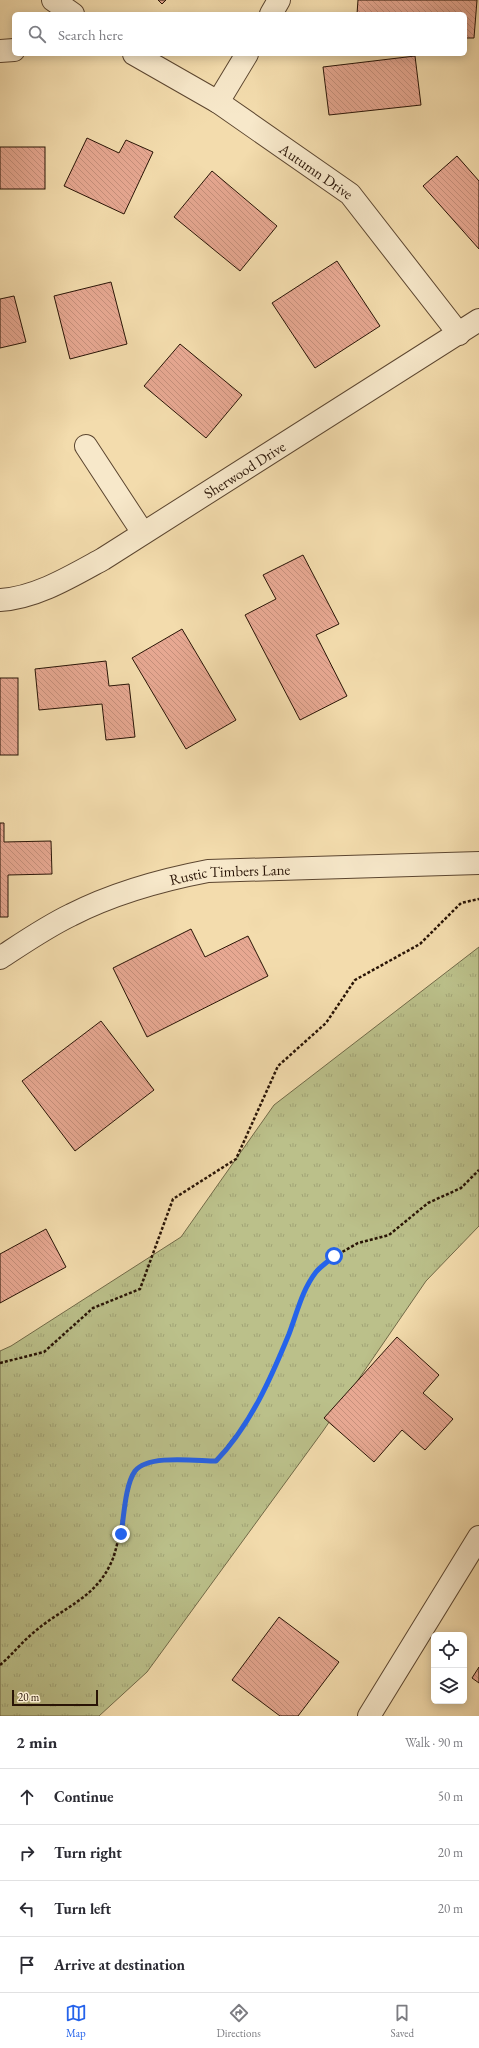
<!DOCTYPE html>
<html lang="en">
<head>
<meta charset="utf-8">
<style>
  :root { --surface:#fff; --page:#f7f7f7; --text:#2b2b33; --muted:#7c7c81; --line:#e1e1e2; --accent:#2563eb }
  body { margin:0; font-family:"EB Garamond",serif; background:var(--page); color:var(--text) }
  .controls { position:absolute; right:12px; bottom:12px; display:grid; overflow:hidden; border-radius:6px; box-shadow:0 2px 10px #0003 }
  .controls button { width:36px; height:36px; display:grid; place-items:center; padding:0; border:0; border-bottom:1px solid var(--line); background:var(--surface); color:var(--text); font:20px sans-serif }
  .scale { position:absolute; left:12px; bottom:10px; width:86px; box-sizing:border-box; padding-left:4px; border:2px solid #291406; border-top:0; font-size:11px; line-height:14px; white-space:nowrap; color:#291406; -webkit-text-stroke:3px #f7e8ca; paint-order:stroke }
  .stop { position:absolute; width:12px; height:12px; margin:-9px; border:3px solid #2563eb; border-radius:50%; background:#fff }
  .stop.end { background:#2563eb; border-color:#fff; box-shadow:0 1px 4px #0008 }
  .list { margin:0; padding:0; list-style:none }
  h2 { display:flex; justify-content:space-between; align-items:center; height:52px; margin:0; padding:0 16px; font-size:17px }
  h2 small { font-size:13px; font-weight:400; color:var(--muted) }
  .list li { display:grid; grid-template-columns:26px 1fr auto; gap:12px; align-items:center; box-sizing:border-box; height:56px; padding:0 16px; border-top:1px solid var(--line) }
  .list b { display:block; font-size:15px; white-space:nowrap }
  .list em { font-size:13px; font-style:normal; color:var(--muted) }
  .icon { flex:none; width:22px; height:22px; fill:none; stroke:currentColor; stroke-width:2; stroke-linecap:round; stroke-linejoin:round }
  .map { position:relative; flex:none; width:479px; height:1716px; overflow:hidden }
  .search { position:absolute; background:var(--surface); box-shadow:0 2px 10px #0003; left:12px; right:12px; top:12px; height:44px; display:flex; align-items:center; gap:10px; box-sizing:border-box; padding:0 14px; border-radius:6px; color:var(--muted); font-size:15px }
  .sheet { height:276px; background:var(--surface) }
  nav { display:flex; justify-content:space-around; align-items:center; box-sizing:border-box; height:56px; border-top:1px solid var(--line); background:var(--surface); font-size:11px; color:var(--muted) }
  nav a { display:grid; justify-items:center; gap:2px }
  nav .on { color:var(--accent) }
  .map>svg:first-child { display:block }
</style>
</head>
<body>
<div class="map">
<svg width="479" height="1716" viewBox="0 0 479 1716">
  <defs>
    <pattern id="grass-tufts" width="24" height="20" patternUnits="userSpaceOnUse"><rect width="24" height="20" fill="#bbc08a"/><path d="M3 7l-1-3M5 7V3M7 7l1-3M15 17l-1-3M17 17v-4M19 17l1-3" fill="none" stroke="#a1a476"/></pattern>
    <pattern id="building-back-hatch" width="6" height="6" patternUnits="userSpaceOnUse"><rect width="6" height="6" fill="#e7a892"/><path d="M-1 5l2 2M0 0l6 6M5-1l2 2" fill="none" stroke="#c6907c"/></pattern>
  </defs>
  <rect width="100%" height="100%" fill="#f3dcad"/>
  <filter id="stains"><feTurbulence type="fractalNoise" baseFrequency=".005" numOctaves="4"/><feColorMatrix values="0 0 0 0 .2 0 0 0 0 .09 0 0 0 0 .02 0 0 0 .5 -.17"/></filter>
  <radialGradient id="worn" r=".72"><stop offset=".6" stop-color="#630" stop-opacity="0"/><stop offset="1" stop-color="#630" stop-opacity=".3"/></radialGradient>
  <polygon fill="url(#grass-tufts)" stroke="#726a48" points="479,947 479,1226 426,1281 323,1431 147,1672 99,1716 0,1716 0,1351 11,1346 181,1237 274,1105"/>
  <g fill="url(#building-back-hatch)" stroke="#291406">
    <polygon points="158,0 166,0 162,4"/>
    <polygon points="358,0 477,0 474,38 465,38 465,14 357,14"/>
    <polygon points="415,56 421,105 329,115 323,67"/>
    <polygon points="87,138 119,153 126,140 153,152 124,214 64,186"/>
    <rect x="0" y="147" width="45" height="42"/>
    <polygon points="457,156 479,181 479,249 423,186"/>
    <polygon points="212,171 277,226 240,271 174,217"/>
    <polygon points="337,261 380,326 315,368 272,303"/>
    <polygon points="111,282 127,344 70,359 54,296"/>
    <polygon points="14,296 26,342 0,348 0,299"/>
    <polygon points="180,344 242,395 206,438 144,386"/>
    <polygon points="303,555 339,624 316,635 347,696 300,720 245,615 276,599 263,575"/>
    <polygon points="182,629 236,720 186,749 132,658"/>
    <polygon points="106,661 109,686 129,684 135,737 106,740 102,704 39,710 35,669"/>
    <rect x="0" y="678" width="18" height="77"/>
    <polygon points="0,823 4,823 4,842 51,841 52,874 8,875 8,917 0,917"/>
    <polygon points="191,929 205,957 248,936 268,976 147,1037 113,968"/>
    <polygon points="101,1021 154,1090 75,1151 22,1081"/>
    <polygon points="46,1229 66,1267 0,1303 0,1254"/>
    <polygon points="397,1337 439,1375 423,1393 453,1419 425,1450 402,1430 374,1462 324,1418"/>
    <polygon points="279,1617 339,1662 298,1716 280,1716 232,1680"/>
    <polygon points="479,1667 479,1683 472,1678"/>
  </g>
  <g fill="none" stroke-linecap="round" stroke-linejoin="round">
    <g stroke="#5c4630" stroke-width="24">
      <g id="minor">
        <polyline points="53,0 73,14"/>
        <polyline points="271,14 279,0"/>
        <polyline points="0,51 14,50"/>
        <path id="s1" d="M134,54L218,102L350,194L459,334"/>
        <polyline points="218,102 247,54"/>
        <polyline points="86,446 143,533"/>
        <path id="s2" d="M0,600C36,598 72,576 103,559L479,320"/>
        <path id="s3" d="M0,958C23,943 46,927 71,915C114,893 161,880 208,871L479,863"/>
        <polyline points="369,1716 479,1537"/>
      </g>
    </g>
    <g stroke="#291406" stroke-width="2.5" stroke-dasharray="3 2" stroke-linecap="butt">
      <polyline points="0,1363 44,1352 93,1308 140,1289 173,1199 236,1159 278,1066 326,1023 355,980 420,944 461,903 479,899"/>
      <path d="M0,1665C12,1655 21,1643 33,1633C61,1608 94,1600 111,1563C121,1543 126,1480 136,1470C152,1454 195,1461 216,1461L242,1428L261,1396L289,1334L303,1295L316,1271L335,1256L358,1243L389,1235L428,1203L461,1188L479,1170"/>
    </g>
    <use href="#minor" stroke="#f7e8ca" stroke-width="22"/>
  </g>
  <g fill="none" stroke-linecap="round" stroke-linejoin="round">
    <path stroke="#2563eb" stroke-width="5" d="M121,1534C124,1517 125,1485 135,1471C148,1454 197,1461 216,1461C250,1426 271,1378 289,1334C297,1313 302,1290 316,1272C321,1266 329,1261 334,1256"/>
  </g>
  <g text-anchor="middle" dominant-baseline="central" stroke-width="3" stroke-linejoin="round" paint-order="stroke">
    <g font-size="15" fill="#291406" stroke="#f7e8ca">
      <text stroke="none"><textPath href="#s1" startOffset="217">Autumn Drive</textPath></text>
      <text stroke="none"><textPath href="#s2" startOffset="279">Sherwood Drive</textPath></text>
      <text stroke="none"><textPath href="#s3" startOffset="249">Rustic Timbers Lane</textPath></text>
    </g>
  </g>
  <rect width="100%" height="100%" filter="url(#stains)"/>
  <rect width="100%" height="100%" fill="url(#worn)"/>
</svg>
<div class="controls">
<button><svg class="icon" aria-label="locate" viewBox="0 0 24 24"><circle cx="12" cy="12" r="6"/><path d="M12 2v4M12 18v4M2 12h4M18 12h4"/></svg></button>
<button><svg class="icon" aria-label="layers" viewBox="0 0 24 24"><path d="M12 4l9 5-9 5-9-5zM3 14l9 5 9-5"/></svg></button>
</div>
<div class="scale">20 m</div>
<div class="stop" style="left:334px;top:1256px"></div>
<div class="stop end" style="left:121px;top:1534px"></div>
<div class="search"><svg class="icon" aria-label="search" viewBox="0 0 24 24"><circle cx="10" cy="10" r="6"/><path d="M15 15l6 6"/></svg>Search here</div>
</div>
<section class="sheet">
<h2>2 min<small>Walk · 90 m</small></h2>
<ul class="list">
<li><svg class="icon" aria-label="ahead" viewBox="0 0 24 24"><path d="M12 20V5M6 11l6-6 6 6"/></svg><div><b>Continue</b></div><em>50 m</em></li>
<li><svg class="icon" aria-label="right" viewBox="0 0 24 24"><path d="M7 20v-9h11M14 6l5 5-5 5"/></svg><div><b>Turn right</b></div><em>20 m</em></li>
<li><svg class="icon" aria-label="left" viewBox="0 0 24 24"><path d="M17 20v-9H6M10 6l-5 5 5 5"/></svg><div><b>Turn left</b></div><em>20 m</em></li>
<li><svg class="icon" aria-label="arrive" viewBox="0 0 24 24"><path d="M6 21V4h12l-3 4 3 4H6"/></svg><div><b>Arrive at destination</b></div></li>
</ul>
</section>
<nav>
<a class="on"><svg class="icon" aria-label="map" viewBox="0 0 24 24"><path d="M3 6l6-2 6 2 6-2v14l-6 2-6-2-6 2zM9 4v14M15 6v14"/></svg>Map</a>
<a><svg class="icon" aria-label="directions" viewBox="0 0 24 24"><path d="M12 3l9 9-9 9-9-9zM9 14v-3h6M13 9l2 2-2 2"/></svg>Directions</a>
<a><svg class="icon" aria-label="saved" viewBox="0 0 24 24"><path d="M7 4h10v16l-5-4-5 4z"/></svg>Saved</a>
</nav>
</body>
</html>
